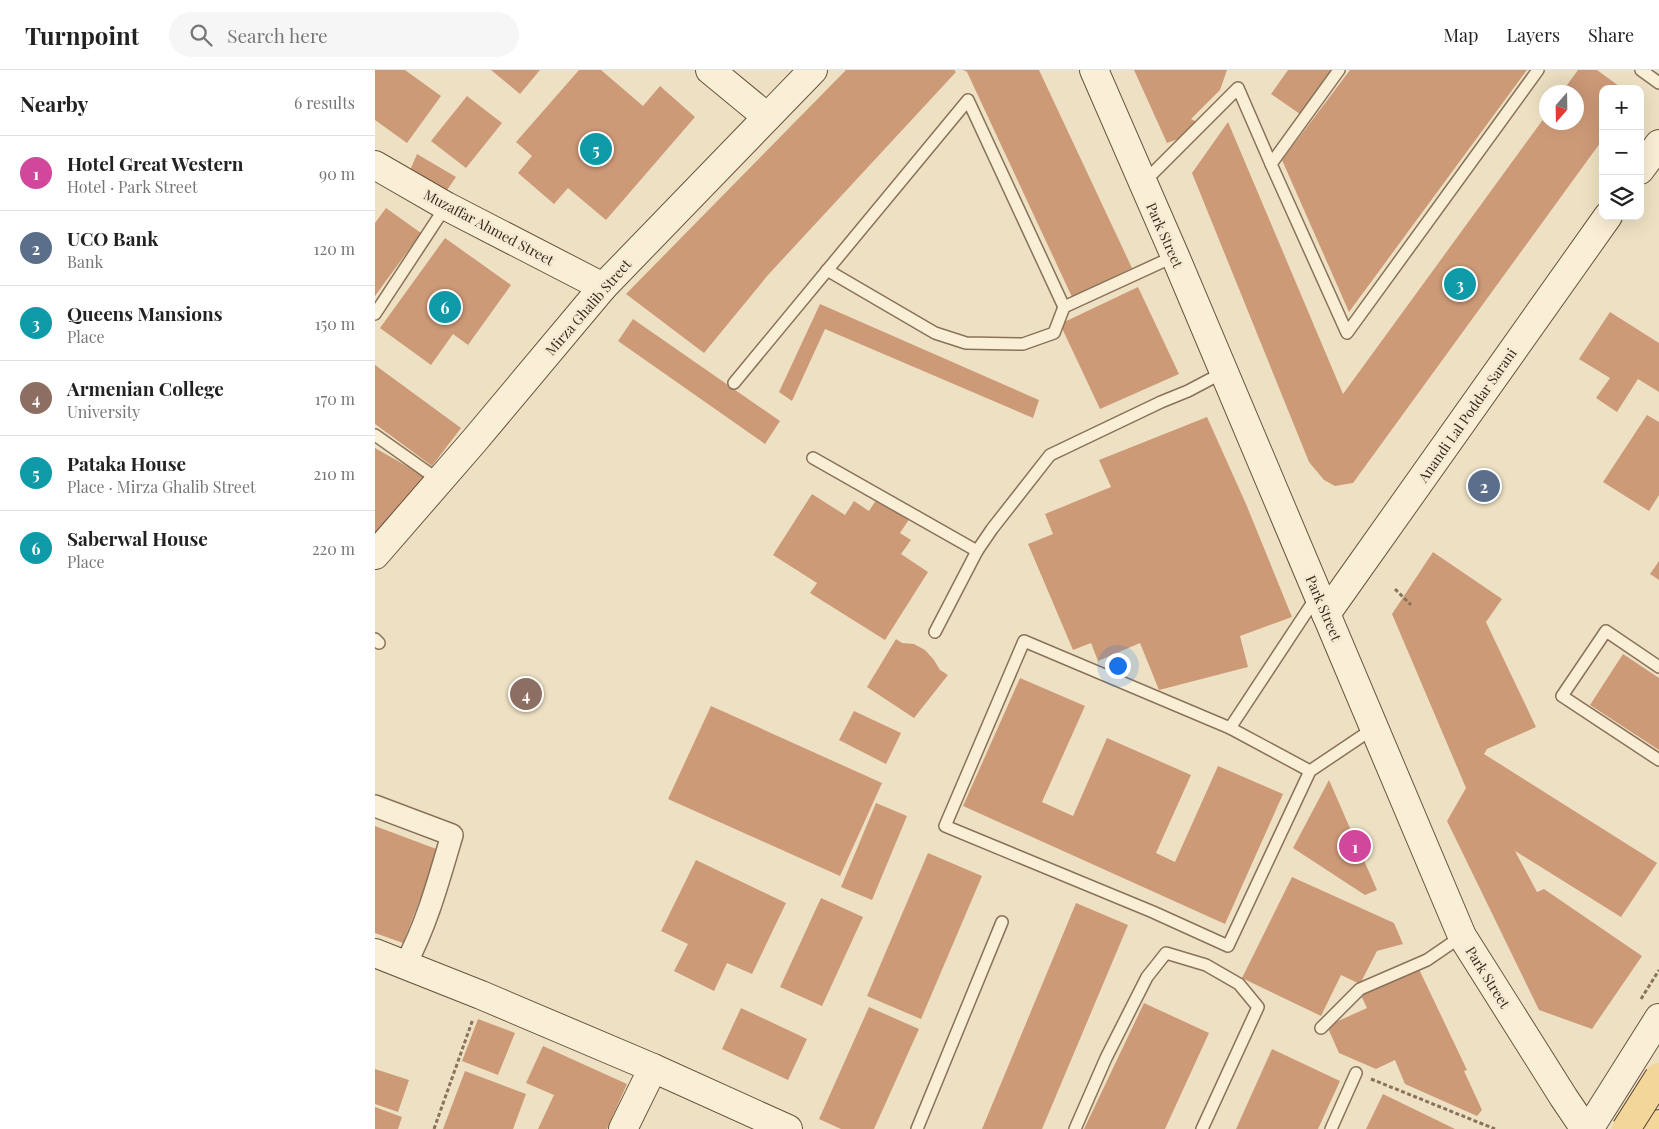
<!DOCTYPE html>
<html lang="en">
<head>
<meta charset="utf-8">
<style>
  :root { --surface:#fff; --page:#f6f6f6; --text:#222; --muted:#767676; --line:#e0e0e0; --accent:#b45309 }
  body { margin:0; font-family:"Playfair Display",serif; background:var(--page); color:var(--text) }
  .controls { position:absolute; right:15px; top:15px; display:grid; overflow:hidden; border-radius:10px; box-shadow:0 5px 20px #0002 }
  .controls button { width:45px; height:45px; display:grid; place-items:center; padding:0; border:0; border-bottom:1px solid var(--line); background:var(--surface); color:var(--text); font:25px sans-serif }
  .compass { position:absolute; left:1164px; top:15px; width:45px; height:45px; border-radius:50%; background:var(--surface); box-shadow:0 5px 20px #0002; rotate:200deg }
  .you { position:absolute; left:742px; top:595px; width:18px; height:18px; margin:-12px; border:4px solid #fff; border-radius:50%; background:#1a73e8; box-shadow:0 0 0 8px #1a73e833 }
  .badge { display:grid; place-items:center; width:32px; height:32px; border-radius:50%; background:var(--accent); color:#fff; font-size:16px; font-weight:700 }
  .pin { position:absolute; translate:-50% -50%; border:2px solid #fff; box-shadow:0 1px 5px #0006 }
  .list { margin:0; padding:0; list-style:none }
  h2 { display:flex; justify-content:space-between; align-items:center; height:65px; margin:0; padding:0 20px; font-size:21px }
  h2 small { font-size:16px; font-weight:400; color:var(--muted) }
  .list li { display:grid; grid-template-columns:32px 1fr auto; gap:15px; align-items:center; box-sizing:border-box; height:75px; padding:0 20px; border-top:1px solid var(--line) }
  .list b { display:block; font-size:19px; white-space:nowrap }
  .list p { margin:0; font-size:16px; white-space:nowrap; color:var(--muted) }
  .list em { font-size:16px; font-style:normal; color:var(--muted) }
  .icon { flex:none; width:28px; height:28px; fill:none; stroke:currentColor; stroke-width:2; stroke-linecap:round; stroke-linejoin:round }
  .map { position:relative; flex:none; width:1284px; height:1059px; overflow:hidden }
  header { display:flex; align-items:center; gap:30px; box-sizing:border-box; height:70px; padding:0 25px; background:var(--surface); border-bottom:1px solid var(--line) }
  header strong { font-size:24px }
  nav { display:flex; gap:28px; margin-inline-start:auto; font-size:18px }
  .search { width:350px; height:45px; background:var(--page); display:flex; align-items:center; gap:12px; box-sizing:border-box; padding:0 18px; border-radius:28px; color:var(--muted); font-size:19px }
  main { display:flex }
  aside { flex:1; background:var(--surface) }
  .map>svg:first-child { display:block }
</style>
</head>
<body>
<header>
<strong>Turnpoint</strong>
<div class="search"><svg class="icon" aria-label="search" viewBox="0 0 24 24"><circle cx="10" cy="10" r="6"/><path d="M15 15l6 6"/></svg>Search here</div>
<nav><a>Map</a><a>Layers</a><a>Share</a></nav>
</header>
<main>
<aside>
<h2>Nearby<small>6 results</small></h2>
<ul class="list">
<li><span class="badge" style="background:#d1479c">1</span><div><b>Hotel Great Western</b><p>Hotel · Park Street</p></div><em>90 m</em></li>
<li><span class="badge" style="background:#5c6f8a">2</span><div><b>UCO Bank</b><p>Bank</p></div><em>120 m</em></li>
<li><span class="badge" style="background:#0f9aa8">3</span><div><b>Queens Mansions</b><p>Place</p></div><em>150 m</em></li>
<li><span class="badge" style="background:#8d6e63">4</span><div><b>Armenian College</b><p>University</p></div><em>170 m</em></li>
<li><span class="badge" style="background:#0f9aa8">5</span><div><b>Pataka House</b><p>Place · Mirza Ghalib Street</p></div><em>210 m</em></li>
<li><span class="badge" style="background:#0f9aa8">6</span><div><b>Saberwal House</b><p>Place</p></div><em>220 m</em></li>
</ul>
</aside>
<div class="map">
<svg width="1284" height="1059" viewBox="0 0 1284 1059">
  <rect width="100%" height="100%" fill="#eee1c3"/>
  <g fill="#cd9a78">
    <polygon points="0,0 30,0 66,26 32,73 0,50"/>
    <polygon points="116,0 165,0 145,24"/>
    <polygon points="204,0 226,0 268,36 285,16 320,47 231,150 193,118 179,134 143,103 157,86 141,72"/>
    <polygon points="471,0 579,0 581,2 393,205 329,283 251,224"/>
    <polygon points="588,0 664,0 757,198 697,227 592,2"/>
    <polygon points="759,0 852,0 845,20 816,49 824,53 806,68 792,73"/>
    <polygon points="913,0 956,0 925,44 896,24"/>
    <polygon points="975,0 1152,0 974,242 907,90"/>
    <polygon points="1203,0 1222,0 1248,19 1228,19 1228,69 978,413 960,416 949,410 934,392 817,103 853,52 968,324 1172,44 1172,52 1202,52 1202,22 1187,22"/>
    <polygon points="92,26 127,53 91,98 56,71"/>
    <polygon points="42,84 81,107 70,123 33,105"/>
    <polygon points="11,138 46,163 0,226 0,153"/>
    <polygon points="70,168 136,215 93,275 78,264 56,295 5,258"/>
    <polygon points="763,217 804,304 725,339 685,254"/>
    <polygon points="445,234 664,330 658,348 450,259 417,331 404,322"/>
    <polygon points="1235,242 1284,273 1284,322 1263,309 1242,342 1221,328 1235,308 1204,289"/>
    <polygon points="258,249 405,351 390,374 243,271"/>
    <polygon points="0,295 86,358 57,396 0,354"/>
    <polygon points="1272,345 1284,352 1284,425 1274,441 1228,412"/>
    <polygon points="832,347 871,434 917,547 865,566 873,597 784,620 765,573 723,591 716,573 698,580 653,474 678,464 670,444 736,417 724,390"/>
    <polygon points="0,378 51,407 0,465"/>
    <polygon points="437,424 470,445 479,431 494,441 503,427 535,448 525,463 536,470 526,484 553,502 510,570 435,523 442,513 398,485"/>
    <polygon points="1058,482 1127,529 1111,552 1161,657 1112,679 1109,684 1282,793 1246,847 1140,781 1162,822 1169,819 1267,886 1217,959 1164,940 1072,751 1091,718 1017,544"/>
    <polygon points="1284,491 1284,510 1275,504"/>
    <polygon points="521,569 527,573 539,574 550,580 559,590 565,600 573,605 539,648 492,617"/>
    <polygon points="1248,584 1284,608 1284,680 1215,635"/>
    <polygon points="645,608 710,636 667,732 698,746 732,668 816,705 781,783 800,792 843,696 908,724 850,854 588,736"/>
    <polygon points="336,636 507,713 465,806 293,729"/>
    <polygon points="479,641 526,663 511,694 464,670"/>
    <polygon points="954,710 1002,820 990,825 918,778"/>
    <polygon points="501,733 532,746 497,830 466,817"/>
    <polygon points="0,756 64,780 28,873 0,863"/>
    <polygon points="553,783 607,806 546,949 492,926"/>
    <polygon points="321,790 411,833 377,904 352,893 339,921 299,901 313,874 286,861"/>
    <polygon points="917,807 1019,853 1028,874 1002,881 985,914 966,905 946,946 867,908"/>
    <polygon points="446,828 488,847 447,936 405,917"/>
    <polygon points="701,833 753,855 667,1059 607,1059"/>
    <polygon points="1042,895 1092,1000 1089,1001 1107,1040 1102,1046 1030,1014 1020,990 1001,999 964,983 952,956 992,938 984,921"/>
    <polygon points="769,933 834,963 790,1059 709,1059"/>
    <polygon points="494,937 544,959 499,1059 466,1059 444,1049"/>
    <polygon points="366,938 432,969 413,1010 347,979"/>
    <polygon points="103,949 140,963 123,1005 87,991"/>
    <polygon points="168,976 252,1014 232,1059 163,1059 179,1025 151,1013"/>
    <polygon points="897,979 965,1011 943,1059 861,1059"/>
    <polygon points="0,999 34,1010 23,1042 0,1034"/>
    <polygon points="90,1001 151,1024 138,1059 68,1059"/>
    <polygon points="1008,1024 1080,1059 991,1059"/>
    <polygon points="0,1037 27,1047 23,1059 0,1059"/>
  </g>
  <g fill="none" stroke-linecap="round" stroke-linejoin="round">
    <g stroke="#897259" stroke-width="14">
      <g id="lane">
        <polyline points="964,0 896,94 972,263 1163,0"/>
        <polyline points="1266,0 1284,13"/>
        <polyline points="769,112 863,18 896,94"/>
        <polyline points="452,200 560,263 591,273 648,274 679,263 689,237 800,186"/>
        <polyline points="0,244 71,136"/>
        <polyline points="359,313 593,30 689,237"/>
        <polyline points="0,365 65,411"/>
        <polyline points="438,388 602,481"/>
        <polyline points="560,562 602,481 617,459 675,385 786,332 813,321 849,302"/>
        <polyline points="0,569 4,573"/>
        <polyline points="1284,597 1231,561 1187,626 1284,690"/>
        <polyline points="855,658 942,526"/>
        <polyline points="935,701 853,876 778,842 570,756 649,571 855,658 935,701 999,658"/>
        <polyline points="946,958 985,919 1052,890 1087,866"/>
        <polyline points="542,1059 627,852"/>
        <polyline points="700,1059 731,988 772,907 791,883 831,895 864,914 883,937 827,1059"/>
        <polyline points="956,1059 981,1003"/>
      </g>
    </g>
    <g stroke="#897259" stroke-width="24">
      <path id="street" d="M0,736L77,765C64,809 52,854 30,895"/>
    </g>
    <g stroke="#6a533d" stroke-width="30">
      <g id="secondary">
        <polyline points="335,0 392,47"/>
        <polyline points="719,0 800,186 1087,866 1189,1028 1210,1059"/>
        <polyline points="0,95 71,136 228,217"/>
        <polyline points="1265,100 1284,74"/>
        <polyline points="0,485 99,371 228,217 438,0"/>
        <polyline points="951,544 1233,146"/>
        <polyline points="0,883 106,925 278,998 413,1059"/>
        <polyline points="248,1059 278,998"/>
        <polyline points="1214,1059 1284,948"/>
      </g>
    </g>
    <g stroke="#56402e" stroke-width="30">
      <polyline id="primary" points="1281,1059 1284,1054"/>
    </g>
    <g stroke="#897259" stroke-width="3" stroke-dasharray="4 2.5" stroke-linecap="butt">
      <polyline points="1020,519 1036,535"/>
      <polyline points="1266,929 1284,900"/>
      <polyline points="996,1009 1120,1059"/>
      <polyline points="59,1059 98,949"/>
    </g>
    <use href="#lane" stroke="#f9eed6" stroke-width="11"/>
    <use href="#street" stroke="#f9eed6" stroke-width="21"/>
    <use href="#secondary" stroke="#f9eed6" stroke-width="28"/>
    <use href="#primary" stroke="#f2d69a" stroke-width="28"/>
    <g stroke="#56402e" stroke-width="30" stroke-linecap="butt">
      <polyline id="primary-bridge" points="1251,1059 1284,1007"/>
    </g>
    <use href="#primary-bridge" stroke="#f2d69a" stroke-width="28"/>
  </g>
  <g text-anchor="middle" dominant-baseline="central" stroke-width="5" stroke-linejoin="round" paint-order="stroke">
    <g font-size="14" fill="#382a1e" stroke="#f6ebd2">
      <text transform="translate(114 157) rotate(28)">Muzaffar Ahmed Street</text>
      <text transform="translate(790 165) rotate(66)">Park Street</text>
      <text transform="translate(213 237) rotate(-49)">Mirza Ghalib Street</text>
      <text transform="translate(1092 345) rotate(-55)">Anandi Lal Poddar Sarani</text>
      <text transform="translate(949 538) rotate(67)">Park Street</text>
      <text transform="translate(1113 907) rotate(58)">Park Street</text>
    </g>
  </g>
</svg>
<div class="controls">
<button>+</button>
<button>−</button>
<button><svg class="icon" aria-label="layers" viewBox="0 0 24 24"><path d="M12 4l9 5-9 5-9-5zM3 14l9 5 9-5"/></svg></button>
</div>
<svg class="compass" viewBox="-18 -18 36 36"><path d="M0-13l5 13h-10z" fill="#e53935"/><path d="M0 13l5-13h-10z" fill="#767676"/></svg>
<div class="you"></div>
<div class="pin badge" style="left:980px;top:776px;background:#d1479c">1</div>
<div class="pin badge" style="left:1109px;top:416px;background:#5c6f8a">2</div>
<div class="pin badge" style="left:1085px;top:214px;background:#0f9aa8">3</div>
<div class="pin badge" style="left:151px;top:624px;background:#8d6e63">4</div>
<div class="pin badge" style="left:221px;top:79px;background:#0f9aa8">5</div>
<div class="pin badge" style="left:70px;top:237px;background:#0f9aa8">6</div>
</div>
</main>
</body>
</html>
